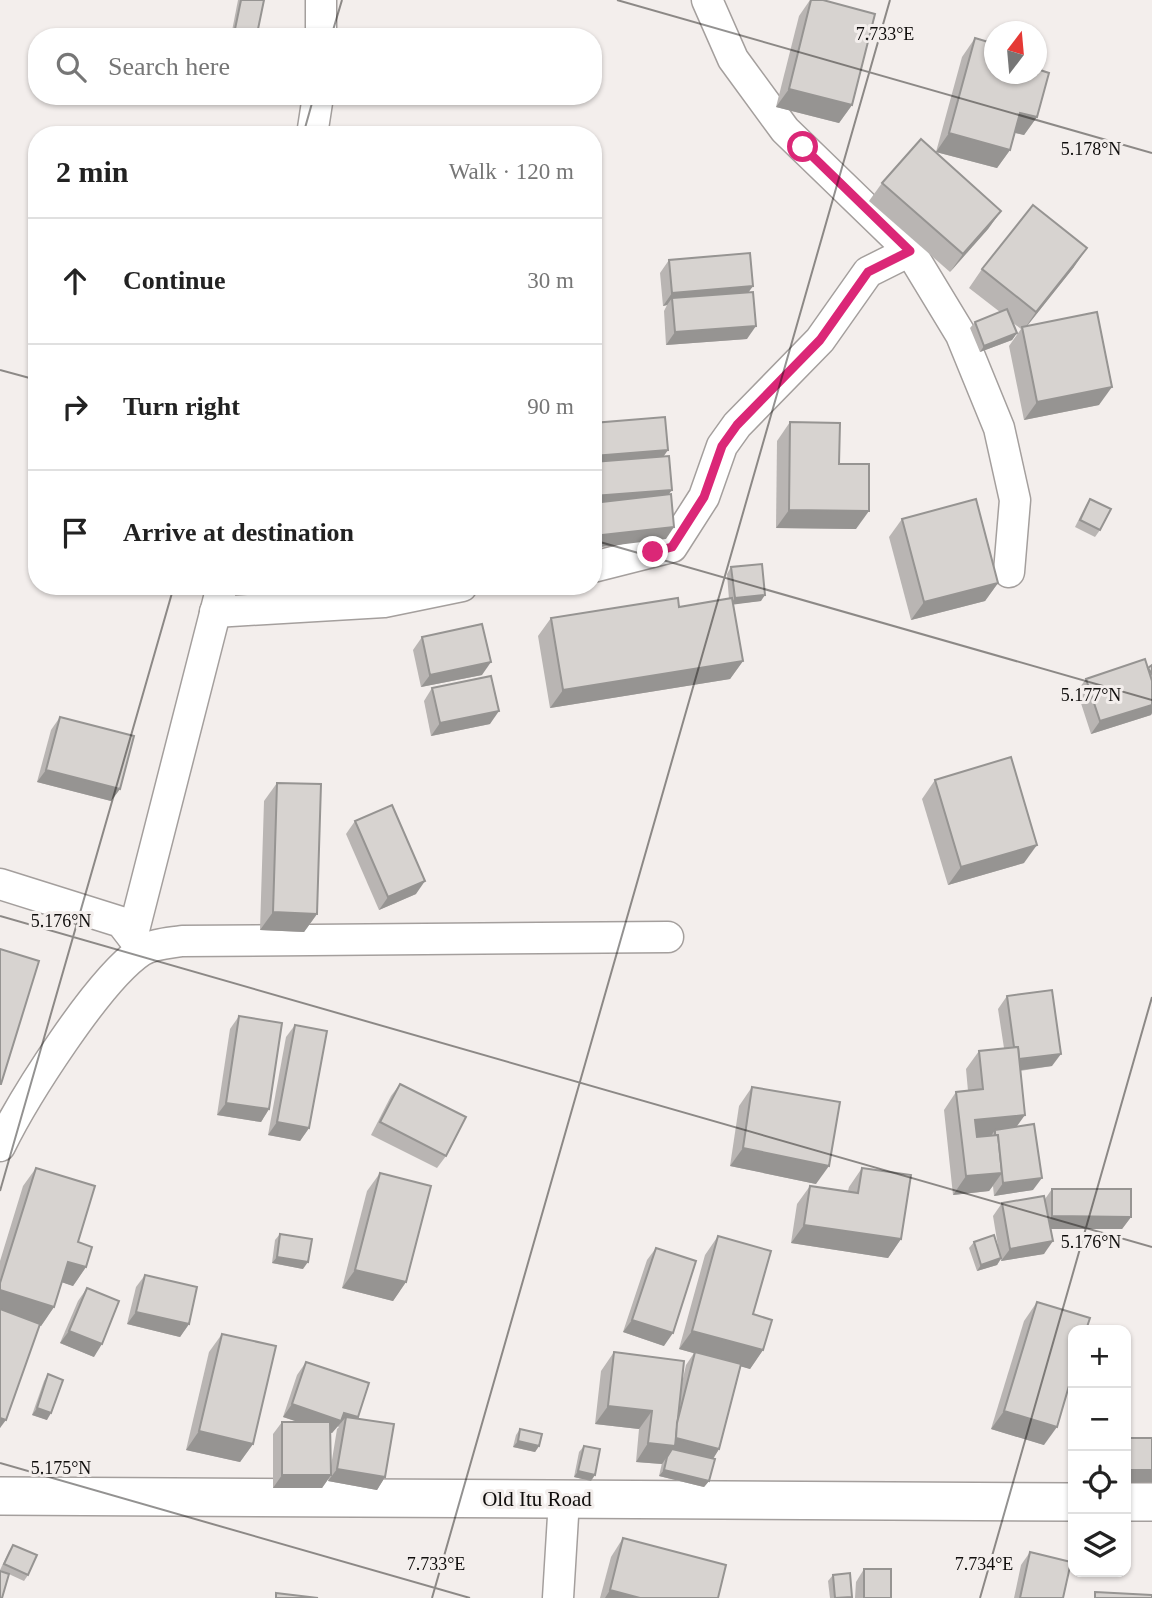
<!DOCTYPE html>
<html lang="en">
<head>
<meta charset="utf-8">
<style>
  :root { --surface:#fff; --page:#f6f6f6; --text:#222; --muted:#767676; --line:#e0e0e0 }
  body { margin:0; font-family:Georgia,serif; background:var(--page); color:var(--text) }
  .controls { position:absolute; right:21px; bottom:21px; display:grid; overflow:hidden; border-radius:14px; box-shadow:0 2px 5px #0004 }
  .controls button { width:63px; height:63px; display:grid; place-items:center; padding:0; border:0; border-bottom:2px solid var(--line); background:var(--surface); color:var(--text); font:35px sans-serif }
  .compass { position:absolute; left:984px; top:21px; width:63px; height:63px; border-radius:50%; background:var(--surface); box-shadow:0 2px 5px #0004; rotate:16deg }
  .stop { position:absolute; width:21px; height:21px; margin:-16px; border:5px solid #db2777; border-radius:50%; background:#fff }
  .stop.end { background:#db2777; border-color:#fff; box-shadow:0 2px 7px #0008 }
  .list { margin:0; padding:0; list-style:none }
  h2 { display:flex; justify-content:space-between; align-items:center; height:91px; margin:0; padding:0 28px; font-size:30px }
  h2 small { font-size:23px; font-weight:400; color:var(--muted) }
  .list li { display:grid; grid-template-columns:46px 1fr auto; gap:21px; align-items:center; box-sizing:border-box; height:126px; padding:0 28px; border-top:2px solid var(--line) }
  .list b { display:block; font-size:26px; white-space:nowrap }
  .list em { font-size:23px; font-style:normal; color:var(--muted) }
  .icon { flex:none; width:38px; height:38px; fill:none; stroke:currentColor; stroke-width:2; stroke-linecap:round; stroke-linejoin:round }
  .map { position:relative; flex:none; width:1152px; height:1598px; overflow:hidden }
  .search { position:absolute; background:var(--surface); box-shadow:0 2px 5px #0004; left:28px; top:28px; width:574px; height:77px; display:flex; align-items:center; gap:18px; box-sizing:border-box; padding:0 24px; border-radius:28px; color:var(--muted); font-size:26px }
  .panel { position:absolute; background:var(--surface); box-shadow:0 2px 5px #0004; left:28px; top:126px; width:574px; height:469px; border-radius:28px }
  .map>svg:first-child { display:block }
</style>
</head>
<body>
<div class="map">
<svg width="1152" height="1598" viewBox="0 0 1152 1598">
  <rect width="100%" height="100%" fill="#f3eeec"/>
  <g fill="none" stroke-linecap="round" stroke-linejoin="round">
    <g stroke="#a49f9d" stroke-width="33">
      <g id="minor">
        <polyline points="707,0 733,59 785,130 910,251 961,335 999,428 1015,500 1009,572"/>
        <polyline points="321,37 321,0"/>
        <polyline points="312,135 318,96"/>
        <polyline points="593,567 672,547 704,497 722,446 737,425 820,340 868,272 910,251"/>
        <polyline points="215,612 384,602 462,586"/>
        <polyline points="0,884 121,922 141,948"/>
        <polyline points="133,934 222,586"/>
        <path d="M0,1146C24,1097 98,980 141,951C152,944 170,943 182,941L668,937"/>
        <polyline points="558,1598 564,1500"/>
      </g>
    </g>
    <g stroke="#a49f9d" stroke-width="40">
      <g id="tertiary">
        <polyline points="0,1496 1073,1502"/>
        <polyline points="1126,1502 1152,1502"/>
      </g>
    </g>
    <use href="#minor" stroke="#fff" stroke-width="30"/>
    <use href="#tertiary" stroke="#fff" stroke-width="37"/>
  </g>
  <g fill="#b9b5b3" fill-rule="evenodd">
    <polygon points="238,0 264,0 255,37 231,36"/>
    <polygon points="810,0 823,0 852,105 839,123 776,107 799,16"/>
    <polygon points="975,38 995,74 1037,117 1024,135 1015,133 1010,150 997,168 936,152 962,57"/>
    <polygon points="882,183 1001,211 988,229 950,272 869,201"/>
    <polygon points="669,260 753,286 748,293 747,339 666,345 664,311 667,305 663,306 660,273"/>
    <polygon points="1074,267 1027,326 1099,405 1024,420 1009,346 1021,329 1012,322 1017,333 1012,340 980,352 970,328 975,322 1000,312 969,288 982,269"/>
    <polygon points="790,422 839,464 856,529 776,528 777,441"/>
    <polygon points="1090,499 1100,530 1095,537 1075,527 1086,505"/>
    <polygon points="902,519 998,583 985,601 911,620 889,537"/>
    <polygon points="731,567 761,601 733,604 743,661 730,679 550,708 538,636 551,618 679,607 729,599 727,574"/>
    <polygon points="422,637 482,675 421,687 413,650"/>
    <polygon points="1152,665 1152,713 1151,715 1091,734 1077,691 1086,679 1148,668"/>
    <polygon points="432,688 490,724 431,736 424,701"/>
    <polygon points="60,717 120,789 111,801 37,782 51,730"/>
    <polygon points="935,780 1024,863 948,885 922,799"/>
    <polygon points="277,783 317,914 304,932 260,930 264,801"/>
    <polygon points="355,821 416,894 379,910 346,834"/>
    <polygon points="1007,996 1052,1066 1020,1071 1017,1127 1033,1190 994,1196 993,1186 989,1191 953,1195 944,1110 956,1092 968,1091 966,1069 979,1051 1004,1048 998,1009"/>
    <polygon points="239,1016 269,1109 261,1122 217,1115 230,1029"/>
    <polygon points="295,1025 309,1128 300,1141 268,1135 286,1037"/>
    <polygon points="400,1084 446,1156 437,1168 371,1135 391,1096"/>
    <polygon points="752,1087 816,1184 730,1166 739,1106"/>
    <polygon points="36,1168 78,1242 86,1267 73,1286 62,1282 54,1307 41,1326 40,1325 0,1428 0,1261 23,1186"/>
    <polygon points="862,1168 901,1239 888,1258 791,1243 797,1204 810,1186 848,1191 849,1187"/>
    <polygon points="380,1173 406,1282 393,1301 342,1288 367,1191"/>
    <polygon points="1052,1189 1131,1217 1122,1229 1050,1229 1044,1254 1001,1261 1001,1259 997,1265 977,1271 969,1248 974,1242 999,1252 993,1216 1002,1203 1045,1199"/>
    <polygon points="280,1234 303,1269 272,1263 275,1240"/>
    <polygon points="718,1236 753,1314 763,1350 750,1369 741,1366 719,1449 713,1459 709,1481 704,1487 659,1476 662,1463 662,1464 636,1462 639,1429 595,1424 601,1371 614,1352 682,1383 686,1365 694,1353 679,1349 705,1255"/>
    <polygon points="656,1248 664,1346 623,1332 647,1260"/>
    <polygon points="145,1275 189,1324 180,1337 127,1324 136,1287"/>
    <polygon points="87,1288 94,1357 60,1343 78,1301"/>
    <polygon points="1037,1302 1044,1445 991,1429 1024,1321"/>
    <polygon points="222,1334 253,1444 240,1462 186,1450 209,1352"/>
    <path d="M306,1362L357,1418L385,1477L377,1490L328,1481L329,1478L322,1488H273V1434L282,1422H298L283,1417L297,1375ZM337,1426L339,1427L337,1429L331,1466L330,1433H332Z"/>
    <polygon points="48,1374 47,1420 32,1415 44,1381"/>
    <polygon points="520,1429 539,1446 535,1452 513,1447 516,1435"/>
    <polygon points="1129,1438 1152,1438 1126,1483 1126,1442"/>
    <polygon points="584,1446 591,1481 574,1477 579,1452"/>
    <polygon points="623,1538 718,1598 600,1598 611,1557"/>
    <polygon points="13,1545 28,1575 24,1581 0,1570 9,1551"/>
    <polygon points="1030,1552 1063,1598 1014,1598 1021,1565"/>
    <polygon points="864,1569 891,1598 855,1598 856,1582"/>
    <polygon points="833,1575 851,1598 830,1598 828,1581"/>
  </g>
  <g fill="#969492">
    <polygon points="235,29 257,34 255,37 231,36"/>
    <polygon points="789,89 852,105 839,123 776,107"/>
    <polygon points="1020,113 1037,117 1024,135 1007,131"/>
    <polygon points="949,133 1010,150 997,168 936,152"/>
    <polygon points="1001,211 988,229 950,272 963,254"/>
    <polygon points="1087,248 1074,267 1023,331 1036,312"/>
    <polygon points="753,286 744,298 672,298 667,305 663,306 672,293"/>
    <polygon points="756,326 747,339 666,345 675,332"/>
    <polygon points="1017,333 1012,340 980,352 984,346"/>
    <polygon points="1112,387 1099,405 1024,420 1037,402"/>
    <polygon points="668,450 659,463 593,468 593,456"/>
    <polygon points="672,490 663,502 593,508 593,496"/>
    <polygon points="789,510 869,511 856,529 776,528"/>
    <polygon points="674,527 666,539 593,548 593,536"/>
    <polygon points="998,583 985,601 911,620 924,602"/>
    <polygon points="765,595 761,601 730,605 735,598"/>
    <polygon points="743,661 730,679 550,708 563,690"/>
    <polygon points="491,662 482,675 421,687 430,675"/>
    <polygon points="1152,705 1152,713 1151,715 1091,734 1100,721"/>
    <polygon points="499,711 490,724 431,736 440,723"/>
    <polygon points="46,770 120,789 111,801 37,782"/>
    <polygon points="1037,845 1024,863 948,885 961,867"/>
    <polygon points="425,881 416,894 379,910 388,897"/>
    <polygon points="273,912 317,914 304,932 260,930"/>
    <polygon points="1061,1054 1052,1066 1007,1072 1016,1060"/>
    <polygon points="226,1103 269,1109 261,1122 217,1115"/>
    <polygon points="1025,1115 1012,1133 995,1130 991,1136 962,1139 975,1120"/>
    <polygon points="277,1122 309,1128 300,1141 268,1135"/>
    <polygon points="743,1148 829,1166 816,1184 730,1166"/>
    <polygon points="1002,1173 989,1191 953,1195 966,1176"/>
    <polygon points="1042,1178 1033,1190 994,1196 1003,1183"/>
    <polygon points="1052,1216 1131,1217 1122,1229 1043,1229"/>
    <polygon points="804,1225 901,1239 888,1258 791,1243"/>
    <polygon points="1053,1241 1044,1254 1001,1261 1010,1249"/>
    <polygon points="277,1257 308,1262 303,1269 272,1263"/>
    <polygon points="1001,1258 997,1265 977,1271 981,1265"/>
    <polygon points="68,1262 86,1267 73,1286 55,1280"/>
    <polygon points="355,1270 406,1282 393,1301 342,1288"/>
    <polygon points="0,1290 54,1307 41,1326 0,1313"/>
    <polygon points="136,1312 189,1324 180,1337 127,1324"/>
    <polygon points="632,1320 673,1333 664,1346 623,1332"/>
    <polygon points="69,1331 102,1344 94,1357 60,1343"/>
    <polygon points="692,1331 763,1350 750,1369 679,1349"/>
    <polygon points="292,1404 344,1413 358,1417 349,1430 346,1417 332,1433 283,1417"/>
    <polygon points="608,1406 652,1411 639,1429 595,1424"/>
    <polygon points="37,1408 51,1413 47,1420 32,1415"/>
    <polygon points="1004,1411 1057,1427 1044,1445 991,1429"/>
    <polygon points="0,1418 6,1420 0,1428"/>
    <polygon points="199,1431 253,1444 240,1462 186,1450"/>
    <polygon points="674,1437 719,1449 711,1462 671,1451 662,1464 636,1462 648,1443"/>
    <polygon points="518,1441 539,1446 535,1452 513,1447"/>
    <polygon points="337,1469 385,1477 377,1490 328,1481"/>
    <polygon points="664,1470 709,1481 704,1487 659,1476"/>
    <polygon points="1129,1470 1152,1470 1152,1482 1126,1483 1126,1475"/>
    <polygon points="578,1471 595,1475 591,1481 574,1477"/>
    <polygon points="282,1475 331,1475 322,1488 273,1488"/>
    <polygon points="610,1590 640,1598 605,1598"/>
  </g>
  <g fill="#d7d3d0" stroke="#969492" stroke-width="2">
    <polygon points="241,0 264,0 257,34 235,29"/>
    <polygon points="811,0 823,0 875,14 852,105 789,89"/>
    <polygon points="975,38 995,44 995,74 1037,74 1037,69 1049,73 1037,117 1020,113 1010,150 949,133"/>
    <polygon points="921,139 1001,211 963,254 882,183"/>
    <polygon points="1033,205 1087,248 1036,312 982,269"/>
    <polygon points="750,253 753,286 672,293 669,260"/>
    <polygon points="753,292 756,326 675,332 672,298"/>
    <polygon points="1007,309 1017,333 984,346 975,322"/>
    <polygon points="1097,312 1112,387 1037,402 1022,327"/>
    <polygon points="665,417 668,450 593,456 593,423"/>
    <polygon points="790,422 840,423 839,464 869,464 869,511 789,510"/>
    <polygon points="669,456 672,490 593,496 593,462"/>
    <polygon points="671,494 674,527 593,536 593,503"/>
    <polygon points="976,499 998,583 924,602 902,519"/>
    <polygon points="1090,499 1111,509 1100,530 1080,520"/>
    <polygon points="762,564 765,595 735,598 731,567"/>
    <polygon points="678,598 679,607 732,598 743,661 563,690 551,618"/>
    <polygon points="482,624 491,662 430,675 422,637"/>
    <polygon points="1145,659 1152,681 1152,705 1100,721 1086,679"/>
    <polygon points="1152,665 1152,674 1148,668"/>
    <polygon points="491,676 499,711 440,723 432,688"/>
    <polygon points="60,717 134,736 120,789 46,770"/>
    <polygon points="1011,757 1037,845 961,867 935,780"/>
    <polygon points="277,783 321,784 317,914 273,912"/>
    <polygon points="392,805 425,881 388,897 355,821"/>
    <polygon points="0,949 39,961 1,1084 0,1084"/>
    <polygon points="1052,990 1061,1054 1019,1059 1018,1047 1014,1047 1007,996"/>
    <polygon points="239,1016 282,1023 269,1109 226,1103"/>
    <polygon points="295,1025 327,1031 309,1128 277,1122"/>
    <polygon points="1018,1047 1025,1115 975,1120 977,1137 998,1135 1002,1173 966,1176 956,1092 983,1089 979,1051"/>
    <polygon points="400,1084 466,1117 446,1156 380,1122"/>
    <polygon points="752,1087 840,1102 829,1166 743,1148"/>
    <polygon points="1034,1124 1042,1178 1003,1183 998,1135 995,1135 995,1130"/>
    <polygon points="36,1168 95,1186 78,1242 92,1247 86,1267 68,1262 54,1307 0,1290 0,1283"/>
    <polygon points="862,1168 911,1175 901,1239 804,1225 810,1186 858,1193"/>
    <polygon points="380,1173 431,1186 406,1282 355,1270"/>
    <polygon points="1052,1189 1131,1189 1131,1217 1052,1216"/>
    <polygon points="1044,1196 1053,1241 1010,1249 1002,1203"/>
    <polygon points="280,1234 312,1239 308,1262 277,1257"/>
    <polygon points="994,1235 1001,1258 981,1265 974,1242"/>
    <polygon points="718,1236 771,1251 753,1314 772,1320 763,1350 692,1331"/>
    <polygon points="656,1248 696,1261 673,1333 632,1320"/>
    <polygon points="145,1275 197,1287 189,1324 136,1312"/>
    <polygon points="87,1288 119,1301 102,1344 69,1331"/>
    <polygon points="1037,1302 1090,1318 1086,1330 1073,1330 1073,1372 1057,1427 1004,1411"/>
    <polygon points="0,1309 40,1324 6,1420 0,1418"/>
    <polygon points="222,1334 276,1346 253,1444 199,1431"/>
    <polygon points="614,1352 684,1361 675,1446 648,1443 652,1411 608,1406"/>
    <polygon points="695,1352 741,1364 719,1449 676,1438 677,1423"/>
    <polygon points="306,1362 369,1383 358,1417 344,1413 341,1421 292,1404"/>
    <polygon points="48,1374 63,1380 51,1413 37,1408"/>
    <polygon points="346,1417 394,1424 385,1477 337,1469"/>
    <polygon points="282,1422 330,1422 331,1475 282,1475"/>
    <polygon points="520,1429 542,1434 539,1446 518,1441"/>
    <rect x="1129" y="1438" width="23" height="32"/>
    <polygon points="584,1446 600,1449 595,1475 578,1471"/>
    <polygon points="672,1449 715,1459 709,1481 664,1470 667,1457"/>
    <polygon points="623,1538 726,1565 718,1598 640,1598 610,1590"/>
    <polygon points="13,1545 37,1555 28,1575 4,1564"/>
    <polygon points="1030,1552 1071,1562 1063,1598 1020,1598"/>
    <rect x="864" y="1569" width="27" height="29"/>
    <polygon points="0,1571 9,1574 2,1598 0,1598"/>
    <polygon points="850,1573 852,1597 835,1598 833,1575"/>
    <polygon points="1095,1592 1152,1595 1152,1598 1095,1598"/>
    <polygon points="276,1593 318,1598 276,1598"/>
  </g>
  <g fill="none" stroke-linecap="round" stroke-linejoin="round">
    <polyline stroke="#db2777" stroke-width="9" points="653,552 672,547 704,497 722,446 737,425 820,340 868,272 910,251 803,147"/>
  </g>
  <path fill="none" stroke="#0f0d0c" stroke-width="2" stroke-opacity="0.45" d="M617,0L1152,153M331,37L342,0M303,135L314,96M0,370L37,380M593,540L1152,700M0,916L1152,1247M0,1191L174,586M0,1463L470,1598M432,1598L890,0M980,1598L1152,997"/>
  <g text-anchor="middle" dominant-baseline="central" stroke-width="6" stroke-linejoin="round" paint-order="stroke">
    <g font-size="21" fill="#0f0d0c" stroke="#f3eeec">
      <text x="537" y="1499">Old Itu Road</text>
    </g>
  </g>
  <g font-size="18" text-anchor="middle" fill="#0f0d0c" stroke="#f3eeec" stroke-width="6" stroke-linejoin="round" paint-order="stroke">
    <text x="885" y="40">7.733°E</text>
    <text x="1091" y="155">5.178°N</text>
    <text x="1091" y="701">5.177°N</text>
    <text x="61" y="927">5.176°N</text>
    <text x="1091" y="1248">5.176°N</text>
    <text x="61" y="1474">5.175°N</text>
    <text x="436" y="1570">7.733°E</text>
    <text x="984" y="1570">7.734°E</text>
  </g>
</svg>
<div class="controls">
<button>+</button>
<button>−</button>
<button><svg class="icon" aria-label="locate" viewBox="0 0 24 24"><circle cx="12" cy="12" r="6"/><path d="M12 2v4M12 18v4M2 12h4M18 12h4"/></svg></button>
<button><svg class="icon" aria-label="layers" viewBox="0 0 24 24"><path d="M12 4l9 5-9 5-9-5zM3 14l9 5 9-5"/></svg></button>
</div>
<svg class="compass" viewBox="-18 -18 36 36"><path d="M0-13l5 13h-10z" fill="#e53935"/><path d="M0 13l5-13h-10z" fill="#767676"/></svg>
<div class="stop" style="left:803px;top:147px"></div>
<div class="stop end" style="left:653px;top:552px"></div>
<div class="search"><svg class="icon" aria-label="search" viewBox="0 0 24 24"><circle cx="10" cy="10" r="6"/><path d="M15 15l6 6"/></svg>Search here</div>
<section class="panel">
<h2>2 min<small>Walk · 120 m</small></h2>
<ul class="list">
<li><svg class="icon" aria-label="ahead" viewBox="0 0 24 24"><path d="M12 20V5M6 11l6-6 6 6"/></svg><div><b>Continue</b></div><em>30 m</em></li>
<li><svg class="icon" aria-label="right" viewBox="0 0 24 24"><path d="M7 20v-9h11M14 6l5 5-5 5"/></svg><div><b>Turn right</b></div><em>90 m</em></li>
<li><svg class="icon" aria-label="arrive" viewBox="0 0 24 24"><path d="M6 21V4h12l-3 4 3 4H6"/></svg><div><b>Arrive at destination</b></div></li>
</ul>
</section>
</div>
</body>
</html>
